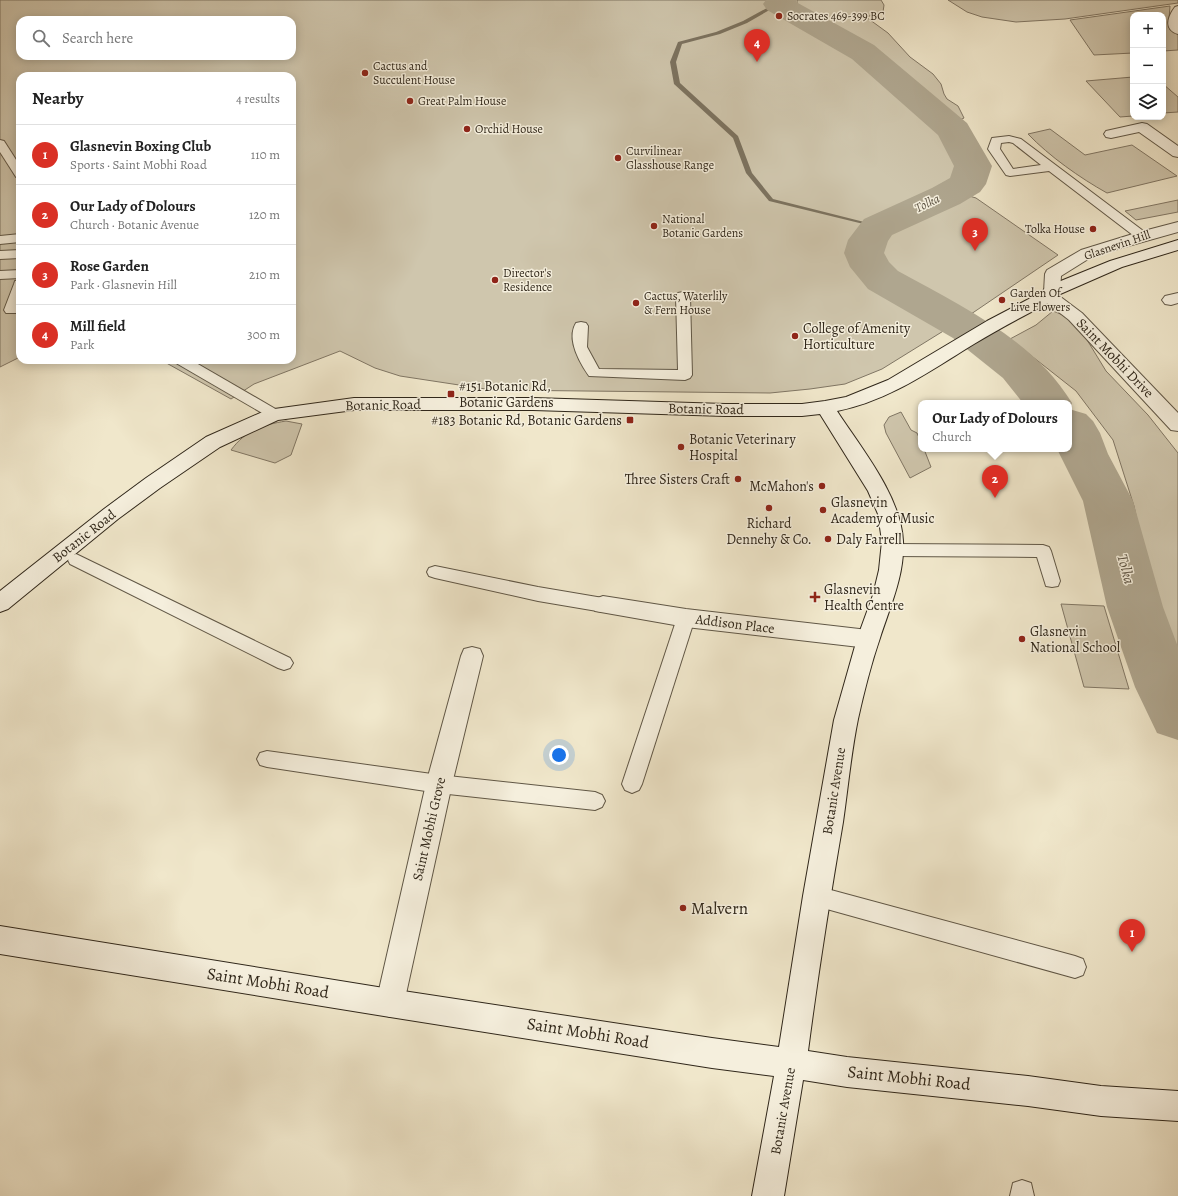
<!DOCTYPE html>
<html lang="en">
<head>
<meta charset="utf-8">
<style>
  :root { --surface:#fff; --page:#f6f6f6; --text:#222; --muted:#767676; --line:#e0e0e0; --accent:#d93025 }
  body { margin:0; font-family:Alegreya,serif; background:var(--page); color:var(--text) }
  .controls { position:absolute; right:12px; top:12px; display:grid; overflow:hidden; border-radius:8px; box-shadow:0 2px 10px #0003 }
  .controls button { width:36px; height:36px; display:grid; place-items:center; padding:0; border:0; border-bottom:1px solid var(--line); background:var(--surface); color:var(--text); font:20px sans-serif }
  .you { position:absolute; left:559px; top:755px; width:14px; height:14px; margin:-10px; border:3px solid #fff; border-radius:50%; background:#1a73e8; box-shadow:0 0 0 6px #1a73e833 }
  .badge { display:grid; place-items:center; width:26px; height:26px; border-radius:50%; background:var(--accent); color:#fff; font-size:13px; font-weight:700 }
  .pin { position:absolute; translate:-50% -33px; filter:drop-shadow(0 1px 2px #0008) }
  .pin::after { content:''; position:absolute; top:21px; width:14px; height:12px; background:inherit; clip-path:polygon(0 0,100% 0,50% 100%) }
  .popup { position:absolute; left:918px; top:400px; width:154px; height:52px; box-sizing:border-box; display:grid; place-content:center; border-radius:8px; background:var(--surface); filter:drop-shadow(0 1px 3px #0005); font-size:13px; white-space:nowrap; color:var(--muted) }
  .popup b { font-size:15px; color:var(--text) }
  .popup::after { content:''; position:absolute; left:50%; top:100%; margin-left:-8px; border:8px solid transparent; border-top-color:var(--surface) }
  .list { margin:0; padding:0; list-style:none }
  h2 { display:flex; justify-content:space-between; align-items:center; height:52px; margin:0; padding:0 16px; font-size:17px }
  h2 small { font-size:13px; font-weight:400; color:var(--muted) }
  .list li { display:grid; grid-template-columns:26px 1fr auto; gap:12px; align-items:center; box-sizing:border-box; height:60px; padding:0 16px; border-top:1px solid var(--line) }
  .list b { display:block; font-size:15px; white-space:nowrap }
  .list p { margin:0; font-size:13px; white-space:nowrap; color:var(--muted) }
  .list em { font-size:13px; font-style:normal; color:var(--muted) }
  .icon { flex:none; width:22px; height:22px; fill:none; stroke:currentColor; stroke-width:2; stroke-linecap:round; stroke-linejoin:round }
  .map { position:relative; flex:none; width:1178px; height:1196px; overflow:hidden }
  .search { position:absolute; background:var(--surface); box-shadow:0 2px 10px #0003; left:16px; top:16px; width:280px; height:44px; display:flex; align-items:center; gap:10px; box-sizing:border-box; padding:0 14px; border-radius:12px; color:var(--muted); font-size:15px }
  .panel { position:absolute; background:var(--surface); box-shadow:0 2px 10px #0003; left:16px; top:72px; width:280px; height:292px; border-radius:12px }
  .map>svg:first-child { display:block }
</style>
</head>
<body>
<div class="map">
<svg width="1178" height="1196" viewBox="0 0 1178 1196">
  <rect width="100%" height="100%" fill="#f0e7cb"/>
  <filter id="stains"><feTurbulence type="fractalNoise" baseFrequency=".005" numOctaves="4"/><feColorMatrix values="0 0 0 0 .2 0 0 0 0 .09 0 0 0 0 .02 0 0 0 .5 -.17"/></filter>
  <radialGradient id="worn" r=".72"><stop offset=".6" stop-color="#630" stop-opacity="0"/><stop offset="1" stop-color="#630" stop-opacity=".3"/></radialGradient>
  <g fill="#cfc6ad" stroke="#807664" fill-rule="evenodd">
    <path d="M0,0H770V2L855,53L945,136L961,156L949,190L976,198L1058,255L974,312L882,369L845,384L810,389L770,393L492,390L400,376L375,368L340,351L254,384L231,399L161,360H292V76H20V357L0,367ZM20,20H292V56H20Z"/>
    <polygon points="797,0 881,0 884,5 883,12 866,17 888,33 910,57 933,74 941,84 944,94 947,99 958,106 964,118 954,123 873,49 797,6"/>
    <polygon points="948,0 1178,0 1178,3 1065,19 1016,22 982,17 967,12"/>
    <polygon points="1170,6 1169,19 1178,34 1178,50 1163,51 1163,15 1133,15 1133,53 1094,55 1070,20"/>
    <polygon points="1133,77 1133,116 1120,117 1086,81"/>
    <polygon points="1163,84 1178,97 1178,112 1163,113"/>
    <path d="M1050,129L1085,155L1132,145L1177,176L1107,193C1080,178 1049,156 1028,134Z"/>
    <polygon points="1178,200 1178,212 1136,220 1125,211"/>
    <polygon points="1053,311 1068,317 1081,330 1106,371 1148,415 1178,453 1178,650 1156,608 1134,506 1113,440 1076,391 1010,339 1036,325"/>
    <polygon points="901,412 911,430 917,433 921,442 921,449 924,449 931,467 910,478 886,433 884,425 889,417"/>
    <path d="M286,421L302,424L291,455L275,463L231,450C246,430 262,425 286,421Z"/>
    <polygon points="1061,604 1104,606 1129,689 1084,687"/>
  </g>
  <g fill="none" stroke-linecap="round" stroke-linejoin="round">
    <polygon fill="#7c7360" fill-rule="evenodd" points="776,3 780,4 747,23 720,34 682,44 676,62 680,83 738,136 752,173 773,199 880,226 880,228 769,201 746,173 733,138 674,84 670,62 678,42 716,32 743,21"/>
    <g fill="#afa68f" fill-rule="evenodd">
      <path d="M766,0H797L796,2L874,45L967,123L992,166L986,184L980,192L960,204L892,235L888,241L884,253L889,262L898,271C961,306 1033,339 1072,403L1069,409V403H1023L1003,378L953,338L868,289L850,267L844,253L848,240L864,219L932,188L950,178L954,166L938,135L852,59L767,10L763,4Z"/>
      <polygon points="1069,409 1086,414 1093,421 1100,433 1108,454 1133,501 1163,607 1178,647 1178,740 1157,733 1135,687 1107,607 1083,501 1057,449 1069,449"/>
    </g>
    <g stroke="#605746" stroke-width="2">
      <g id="lane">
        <path d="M1178,6V34C1163,30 1168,16 1175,7Z"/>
        <path d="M1009,136L1021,139L1146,233L1148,236L1146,239H1138L1049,171L1010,176L1006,175L988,149L992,138ZM1009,142L1013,143L1041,165L1013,169L1000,149L1001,143Z"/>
        <polygon points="0,140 4,141 20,166 20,178 16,177 0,152"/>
        <polygon points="20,234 20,242 0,244 0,236"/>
        <polygon points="20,250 20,258 0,259 0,251"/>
        <polygon points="20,270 20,278 0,279 0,271"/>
        <path d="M20,280C20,291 22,303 16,313H6L4,310L14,284L15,281Z"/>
        <path d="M683,292L688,293L690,296L692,375L690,378L685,380L589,376C580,363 566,339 576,323L581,322L586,323L588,326L587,347L599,369L678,370L676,296L678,293Z"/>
        <polygon points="174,360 191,360 279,411 281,414 279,417 274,419 269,417 176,363"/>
        <polygon points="892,544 1043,545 1049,547 1051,551 1060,581 1058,586 1052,587 1046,586 1037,557 892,556 886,554 884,550 886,546"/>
        <polygon points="76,554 290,658 293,663 290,668 284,670 278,668 70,564 68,560 70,556"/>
        <polygon points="435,566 538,587 603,598 609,600 612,605 609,610 603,612 538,601 435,578 429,576 427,572 429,568"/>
        <polygon points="686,611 692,613 695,618 642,784 639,790 632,793 625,790 622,784 677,618 680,613"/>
        <polygon points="267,751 439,775 595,792 602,795 605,801 602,807 595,810 439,793 267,767 260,765 257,759 260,753"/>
        <polygon points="816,886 1075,956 1083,959 1086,967 1083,975 1075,978 816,906 809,903 806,896 809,889"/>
        <polygon points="1022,1180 1031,1183 1034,1196 1010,1196 1013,1183"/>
      </g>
    </g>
    <g stroke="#605746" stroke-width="2">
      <g id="street">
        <polygon points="1142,123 1147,124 1178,146 1178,157 1173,156 1139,132 1111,138 1106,137 1104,134 1106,131"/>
        <path d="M1178,222V232L1093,256L1061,276L1060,291L1058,295L1082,313L1178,413V431L1171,430L1069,320C1062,314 1044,302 1040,296L1044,292L1045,274L1047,270L1081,250L1136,233Z"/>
        <polygon points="1178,293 1178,303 1171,305 1165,304 1162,300 1165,296"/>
        <polygon points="603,596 686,609 868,630 876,633 879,639 876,645 868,648 686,627 595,611 592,605 595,599"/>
        <polygon points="472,647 480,649 483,656 452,784 404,1003 400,1013 390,1017 380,1013 376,1003 426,784 461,656 464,649"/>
      </g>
    </g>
    <g stroke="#30271a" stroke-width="2">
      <path id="secondary" d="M1178,240V250L1122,267L1058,295L1054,300C1027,314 1000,328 974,344C930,371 888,401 837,411C861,448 901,496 903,541C905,574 890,607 880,638C871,664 864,692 858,719C851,753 848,788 843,822C830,898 818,974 808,1051L847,1057L1028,1076L1101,1086L1178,1091V1121L1101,1116L1028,1106L847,1087L803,1080L784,1196H752L774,1076L712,1068L390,1017L0,954V926L390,989L712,1038L779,1047L803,896L834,720L857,639L873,595L879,570L882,541L878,514L868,491L820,414L802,416H725L533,410H354L278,420L220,447L160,488L118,519L8,609L0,612V591L104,509L146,478L206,437L267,410L354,398H533L725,404H802L825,401L846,397L888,380L987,321L1042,292L1046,287L1110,261Z"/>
    </g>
    <use href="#lane" fill="#f5efdd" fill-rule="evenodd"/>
    <use href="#street" fill="#f5efdd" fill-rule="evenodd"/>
    <use href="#secondary" fill="#f5efdd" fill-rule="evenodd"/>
  </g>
  <g fill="#8f2418" stroke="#f5efdd" stroke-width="1.5">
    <circle cx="779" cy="16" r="4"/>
    <circle cx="365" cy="73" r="4"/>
    <circle cx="410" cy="101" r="4"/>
    <circle cx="467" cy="129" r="4"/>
    <circle cx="618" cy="158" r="4"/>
    <circle cx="654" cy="226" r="4"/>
    <circle cx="1093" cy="229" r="4"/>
    <circle cx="495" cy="280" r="4"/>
    <circle cx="1002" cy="300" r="4"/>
    <circle cx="636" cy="303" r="4"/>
    <circle cx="795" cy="336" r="4"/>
    <rect x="447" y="390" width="8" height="8" rx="2"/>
    <rect x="626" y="416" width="8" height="8" rx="2"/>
    <circle cx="681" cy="447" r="4"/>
    <circle cx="738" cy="479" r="4"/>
    <circle cx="822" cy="486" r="4"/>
    <circle cx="769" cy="508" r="4"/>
    <circle cx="823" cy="510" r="4"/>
    <circle cx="828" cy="539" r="4"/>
    <path d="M813 591h4v4h4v4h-4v4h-4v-4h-4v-4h4z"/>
    <circle cx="1022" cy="639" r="4"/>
    <circle cx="683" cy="908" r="4"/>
  </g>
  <g text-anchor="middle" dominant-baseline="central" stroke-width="3" stroke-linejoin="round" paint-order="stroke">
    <g font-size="12" fill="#30271a" stroke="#f5efdd" text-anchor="start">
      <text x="787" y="16">Socrates 469-399 BC</text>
      <text x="373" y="66">Cactus and<tspan x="373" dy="14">Succulent House</tspan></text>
      <text x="418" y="101">Great Palm House</text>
      <text x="475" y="129">Orchid House</text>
      <text x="626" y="151">Curvilinear<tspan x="626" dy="14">Glasshouse Range</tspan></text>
      <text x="662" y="219">National<tspan x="662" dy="14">Botanic Gardens</tspan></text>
      <text x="1085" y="229" text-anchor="end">Tolka House</text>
      <text x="503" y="273">Director's<tspan x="503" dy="14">Residence</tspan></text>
      <text x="1010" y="293">Garden Of<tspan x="1010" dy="14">Live Flowers</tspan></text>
      <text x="644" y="296">Cactus, Waterlily<tspan x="644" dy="14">&amp; Fern House</tspan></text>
    </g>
    <g font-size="12" fill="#30271a" stroke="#f5efdd">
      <text transform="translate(1117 245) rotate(-19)">Glasnevin Hill</text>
    </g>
    <g font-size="13" font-style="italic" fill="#5c5343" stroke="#f5efdd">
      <text transform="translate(927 203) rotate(-26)">Tolka</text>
    </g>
    <g font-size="14" fill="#30271a" stroke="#f5efdd" text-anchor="start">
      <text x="803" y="328">College of Amenity<tspan x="803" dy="16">Horticulture</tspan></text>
      <text x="459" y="386">#151 Botanic Rd,<tspan x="459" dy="16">Botanic Gardens</tspan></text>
      <text x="622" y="420" text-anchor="end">#183 Botanic Rd, Botanic Gardens</text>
      <text x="689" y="439">Botanic Veterinary<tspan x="689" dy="16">Hospital</tspan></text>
      <text x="730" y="479" text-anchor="end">Three Sisters Craft</text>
      <text x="814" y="486" text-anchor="end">McMahon's</text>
      <text x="831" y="502">Glasnevin<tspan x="831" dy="16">Academy of Music</tspan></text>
      <text x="769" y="523" text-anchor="middle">Richard<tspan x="769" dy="16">Dennehy &amp; Co.</tspan></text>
      <text x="836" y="539">Daly Farrell</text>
      <text x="824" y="589">Glasnevin<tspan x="824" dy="16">Health Centre</tspan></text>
      <text x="1030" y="631">Glasnevin<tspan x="1030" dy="16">National School</tspan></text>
    </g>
    <g font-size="14" fill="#30271a" stroke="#f5efdd">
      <text transform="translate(1115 358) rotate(46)">Saint Mobhi Drive</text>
      <text transform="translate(383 405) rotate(-1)">Botanic Road</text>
      <text transform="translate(706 409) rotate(1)">Botanic Road</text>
      <text transform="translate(84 536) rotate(-38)">Botanic Road</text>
      <text transform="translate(735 624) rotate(7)">Addison Place</text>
      <text transform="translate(834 791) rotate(-81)">Botanic Avenue</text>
      <text transform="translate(429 829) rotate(-77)">Saint Mobhi Grove</text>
      <text transform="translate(783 1111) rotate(-80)">Botanic Avenue</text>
    </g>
    <g font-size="15" font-style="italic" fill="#5c5343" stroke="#f5efdd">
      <text transform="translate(1126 569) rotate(75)">Tolka</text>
    </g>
    <g font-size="17" fill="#30271a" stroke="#f5efdd" text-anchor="start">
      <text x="691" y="908">Malvern</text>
    </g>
    <g font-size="17" fill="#30271a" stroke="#f5efdd">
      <text transform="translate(268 983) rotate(9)">Saint Mobhi Road</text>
      <text transform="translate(588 1033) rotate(9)">Saint Mobhi Road</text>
      <text transform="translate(909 1078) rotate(6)">Saint Mobhi Road</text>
    </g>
  </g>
  <rect width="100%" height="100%" filter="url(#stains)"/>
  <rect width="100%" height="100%" fill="url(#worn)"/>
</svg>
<div class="controls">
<button>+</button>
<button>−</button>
<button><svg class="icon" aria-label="layers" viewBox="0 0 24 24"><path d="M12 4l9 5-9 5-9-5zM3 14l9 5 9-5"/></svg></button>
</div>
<div class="you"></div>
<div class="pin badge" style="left:1132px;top:952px">1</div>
<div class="pin badge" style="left:995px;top:498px">2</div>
<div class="popup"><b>Our Lady of Dolours</b>Church</div>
<div class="pin badge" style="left:975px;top:251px">3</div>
<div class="pin badge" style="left:757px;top:62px">4</div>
<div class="search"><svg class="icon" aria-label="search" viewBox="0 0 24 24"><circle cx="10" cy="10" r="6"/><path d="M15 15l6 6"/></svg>Search here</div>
<section class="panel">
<h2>Nearby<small>4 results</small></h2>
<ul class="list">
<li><span class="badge">1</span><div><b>Glasnevin Boxing Club</b><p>Sports · Saint Mobhi Road</p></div><em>110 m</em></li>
<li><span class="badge">2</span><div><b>Our Lady of Dolours</b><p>Church · Botanic Avenue</p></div><em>120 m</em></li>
<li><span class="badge">3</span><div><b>Rose Garden</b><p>Park · Glasnevin Hill</p></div><em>210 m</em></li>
<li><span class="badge">4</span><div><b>Mill field</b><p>Park</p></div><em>300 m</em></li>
</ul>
</section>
</div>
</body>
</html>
